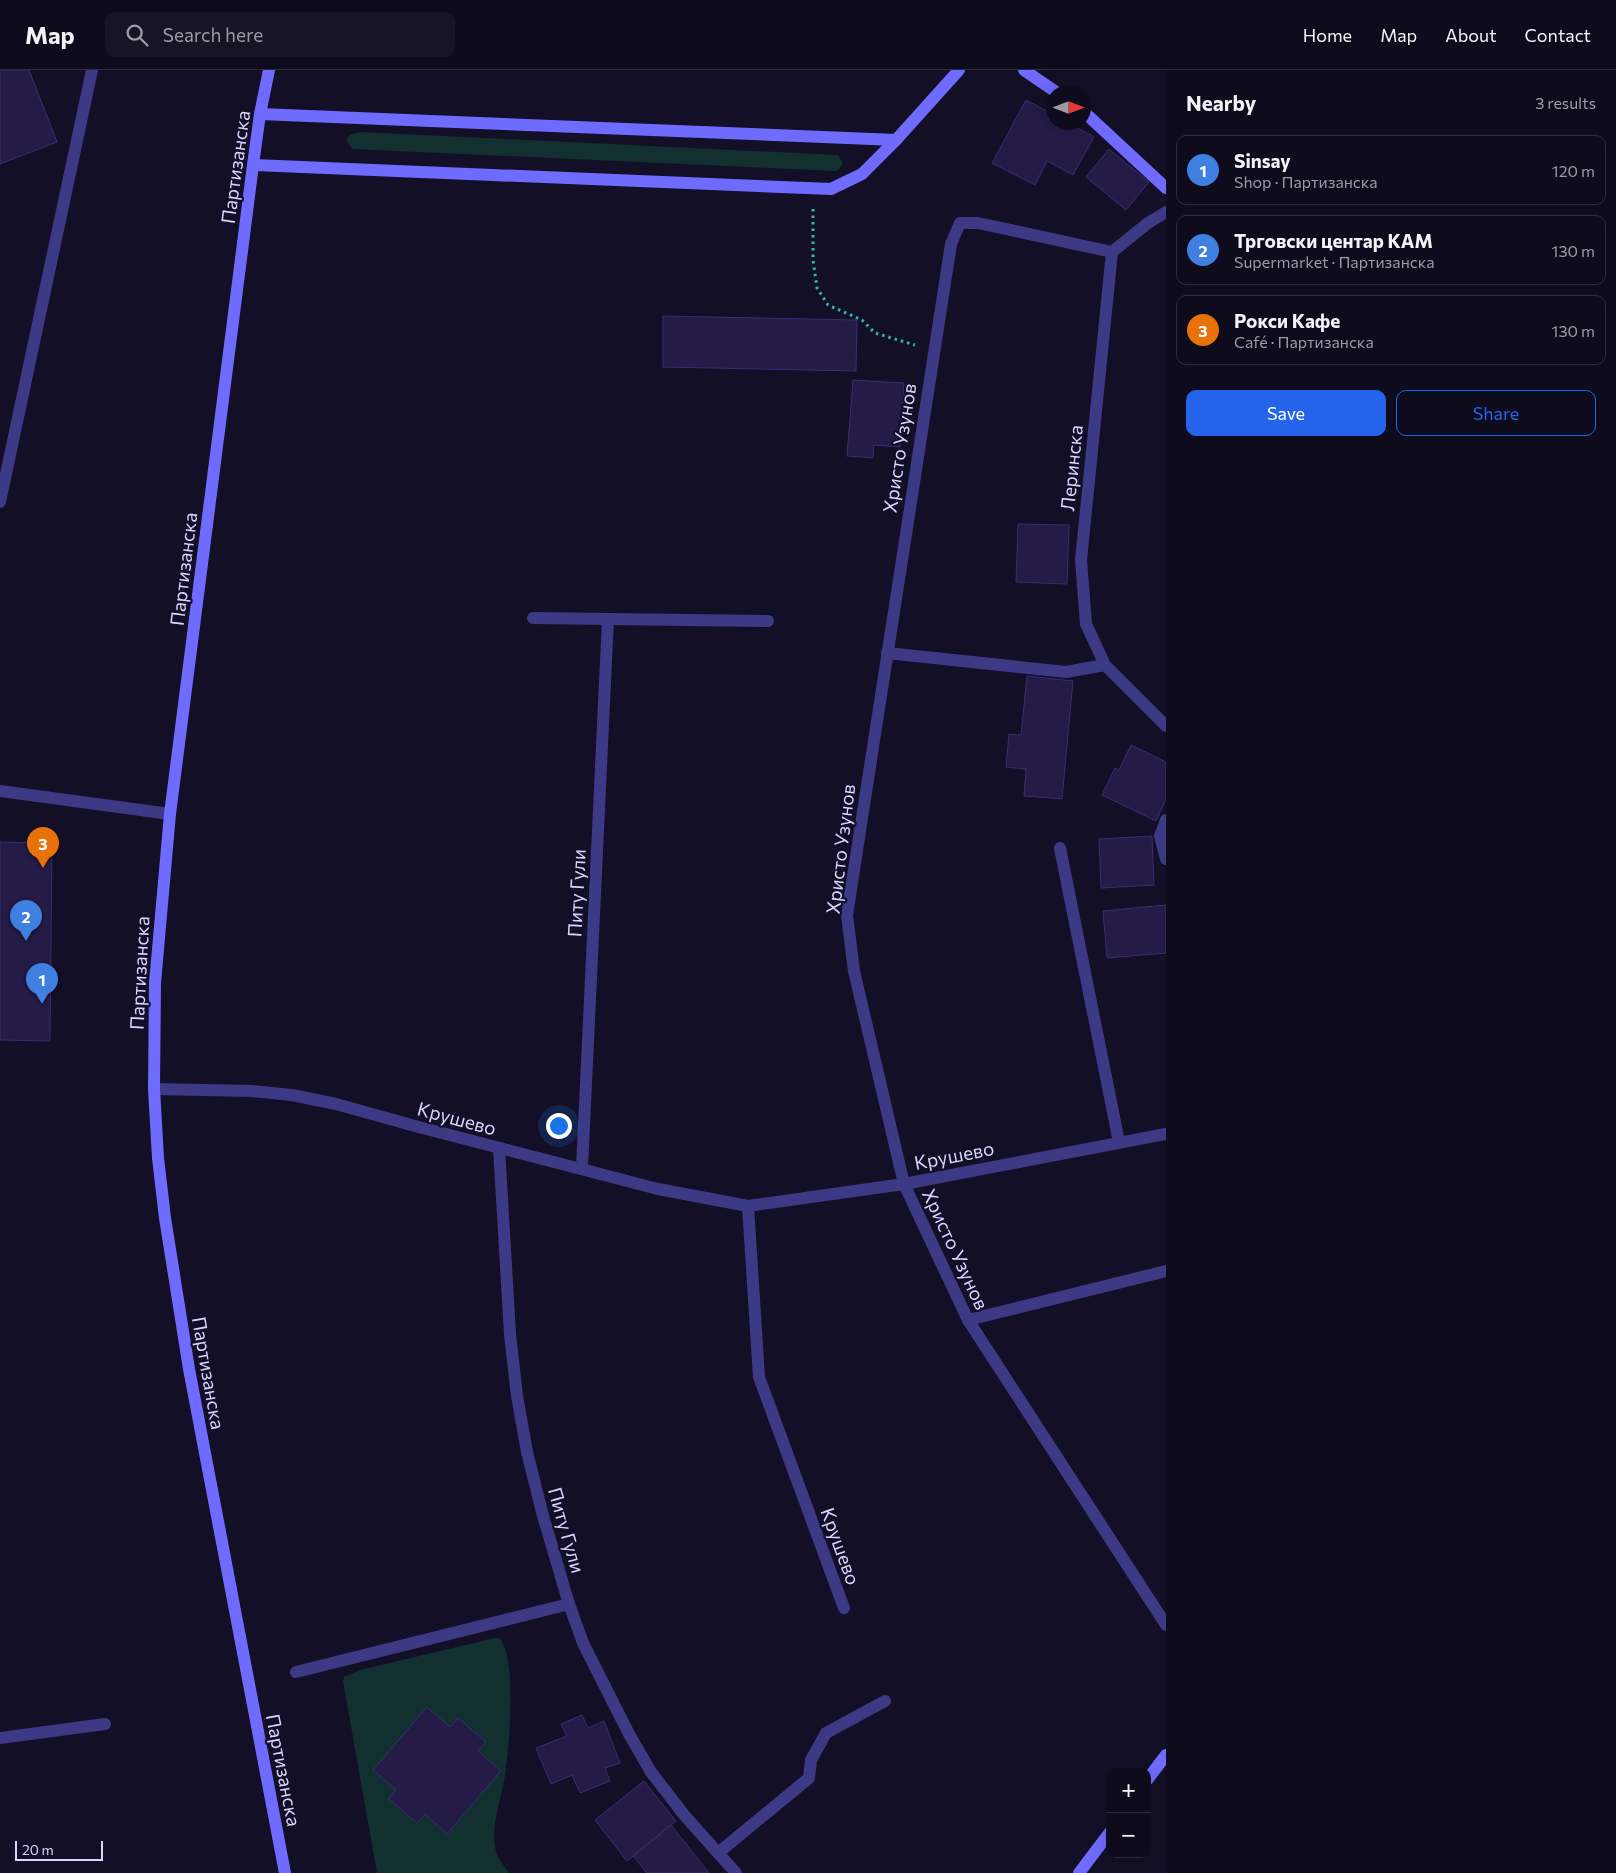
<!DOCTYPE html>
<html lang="en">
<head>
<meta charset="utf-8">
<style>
  :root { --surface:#0e0b1c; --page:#171425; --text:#f1f3f6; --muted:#9b9ba3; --line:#2e2b3b; --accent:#2563eb }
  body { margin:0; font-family:Commissioner,sans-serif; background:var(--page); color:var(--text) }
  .controls { position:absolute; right:15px; bottom:15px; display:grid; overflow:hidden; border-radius:10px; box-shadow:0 5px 20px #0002 }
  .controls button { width:45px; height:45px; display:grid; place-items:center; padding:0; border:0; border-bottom:1px solid var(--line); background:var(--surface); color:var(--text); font:25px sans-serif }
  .compass { position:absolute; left:1046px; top:15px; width:45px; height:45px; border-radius:50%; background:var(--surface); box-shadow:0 5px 20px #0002; rotate:90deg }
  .scale { position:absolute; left:15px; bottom:12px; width:88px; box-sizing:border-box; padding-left:5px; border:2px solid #d9d4ff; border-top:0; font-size:14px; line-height:18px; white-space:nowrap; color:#d9d4ff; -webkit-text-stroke:4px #130f26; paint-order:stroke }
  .you { position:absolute; left:558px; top:1055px; width:18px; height:18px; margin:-12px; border:4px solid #fff; border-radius:50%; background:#1a73e8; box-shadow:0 0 0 8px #1a73e833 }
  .badge { display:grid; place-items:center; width:32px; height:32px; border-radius:50%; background:var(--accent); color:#fff; font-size:16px; font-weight:700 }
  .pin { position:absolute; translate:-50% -41px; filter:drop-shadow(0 1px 2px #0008) }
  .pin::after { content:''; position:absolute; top:26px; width:18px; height:15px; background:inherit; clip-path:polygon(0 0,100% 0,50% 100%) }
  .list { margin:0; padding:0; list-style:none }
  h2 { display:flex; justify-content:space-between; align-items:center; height:65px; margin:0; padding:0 20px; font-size:21px }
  h2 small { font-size:16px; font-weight:400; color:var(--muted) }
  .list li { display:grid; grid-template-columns:32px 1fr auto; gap:15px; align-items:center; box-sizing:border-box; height:70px; margin:0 10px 10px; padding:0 10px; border:1px solid var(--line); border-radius:10px }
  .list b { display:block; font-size:19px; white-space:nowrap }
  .list p { margin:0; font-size:16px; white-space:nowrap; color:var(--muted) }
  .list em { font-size:16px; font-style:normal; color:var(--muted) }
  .actions { display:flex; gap:10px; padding:15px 20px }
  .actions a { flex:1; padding:11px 0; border:1px solid var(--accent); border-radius:10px; text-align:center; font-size:18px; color:var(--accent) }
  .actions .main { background:var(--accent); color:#fff }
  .icon { flex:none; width:28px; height:28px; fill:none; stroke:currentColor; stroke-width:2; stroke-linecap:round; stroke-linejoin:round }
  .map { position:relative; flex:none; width:1166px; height:1803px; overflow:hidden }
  header { display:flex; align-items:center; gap:30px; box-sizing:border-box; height:70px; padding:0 25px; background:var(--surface); border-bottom:1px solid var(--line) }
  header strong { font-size:24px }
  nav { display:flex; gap:28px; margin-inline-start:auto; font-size:18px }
  .search { width:350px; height:45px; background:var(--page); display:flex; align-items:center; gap:12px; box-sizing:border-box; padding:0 18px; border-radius:10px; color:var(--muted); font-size:19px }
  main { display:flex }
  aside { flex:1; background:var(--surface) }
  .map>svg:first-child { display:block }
</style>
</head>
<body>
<header>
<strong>Map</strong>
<div class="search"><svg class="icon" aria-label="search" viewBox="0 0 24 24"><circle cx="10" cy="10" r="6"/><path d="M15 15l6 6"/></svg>Search here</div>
<nav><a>Home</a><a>Map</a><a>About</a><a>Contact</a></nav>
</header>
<main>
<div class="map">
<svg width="1166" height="1803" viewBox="0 0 1166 1803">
  <rect width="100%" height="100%" fill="#130f26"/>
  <g fill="#12302f">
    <polygon points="360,62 838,85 843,93 839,99 836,101 352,79 346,70 350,65"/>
    <path d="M495,1568H499C518,1585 509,1689 503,1716C499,1736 492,1755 495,1776C496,1786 503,1795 509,1803H377L343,1611L344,1607L360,1600Z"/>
  </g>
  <g fill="#241b47" stroke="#3b2d73">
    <polygon points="0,0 29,0 57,72 0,94"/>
    <polygon points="1026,30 1054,45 1054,52 1067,52 1094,67 1073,105 1047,91 1035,115 992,93"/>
    <polygon points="1109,79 1149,112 1126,140 1086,107"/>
    <polygon points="663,246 857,250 856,301 663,297"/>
    <polygon points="853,310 904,313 900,377 874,375 873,388 847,386"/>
    <polygon points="1018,454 1069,455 1067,514 1016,512"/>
    <polygon points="1027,606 1073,611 1062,729 1024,726 1026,699 1006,697 1009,664 1021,665"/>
    <polygon points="1131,675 1166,692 1166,729 1156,751 1102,725 1115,698 1119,700"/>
    <polygon points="1152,766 1154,815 1101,818 1099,769"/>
    <polygon points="0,772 52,773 50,971 0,970"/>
    <polygon points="1166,835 1166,883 1107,888 1103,841"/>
    <polygon points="427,1637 450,1657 458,1648 486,1672 478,1681 501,1701 447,1764 425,1744 417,1753 389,1729 396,1720 373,1700"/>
    <polygon points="582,1645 588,1658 604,1651 620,1693 605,1698 610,1711 580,1723 572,1705 551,1714 536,1678 567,1666 561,1654"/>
    <polygon points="644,1711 676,1751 627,1791 595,1750"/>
    <polygon points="671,1755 709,1803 647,1803 633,1786"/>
  </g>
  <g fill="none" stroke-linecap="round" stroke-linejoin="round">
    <polyline stroke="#2fb8b0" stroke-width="3" stroke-dasharray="2.5 4" stroke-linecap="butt" points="813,139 813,190 817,218 828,235 862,250 875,263 915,275"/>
    <g stroke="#3d3a85" stroke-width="12">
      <polyline points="1166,142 1148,153 1112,182 1081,490 1086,554 1105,595 1166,656"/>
      <polyline points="1112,182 978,153 960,153 951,174 847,845 854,901 904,1114 968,1250 1166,1555"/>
      <polyline points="0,432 92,0"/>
      <polyline points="533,548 768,551"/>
      <polyline points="887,583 1066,602 1105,595"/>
      <polyline points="0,721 170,744"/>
      <polyline points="1166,750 1160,766 1166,789"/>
      <polyline points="1060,778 1119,1072"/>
      <polyline points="154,1019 252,1021 292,1025 336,1034 415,1056 658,1119 748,1136 904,1114 1166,1064"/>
      <polyline points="499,1078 510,1264 517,1326 527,1382 543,1446 569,1534 583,1573 629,1664 651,1702 685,1746 736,1803"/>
      <polyline points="582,1098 608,549"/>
      <polyline points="748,1136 759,1307 844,1538"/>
      <polyline points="968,1250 1166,1201"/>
      <polyline points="296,1602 569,1534"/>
      <polyline points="0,1668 105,1654"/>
      <polyline points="718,1783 809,1708 811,1690 826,1663 885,1631"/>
    </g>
    <g stroke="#6f6bff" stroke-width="12">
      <polyline points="269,0 260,44 253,95 170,744 155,913 154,1019 158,1088 165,1148 189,1299 285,1803"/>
      <polyline points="1024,0 1056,22"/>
      <polyline points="1084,42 1166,118"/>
      <polyline points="260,44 896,70"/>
      <polyline points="253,95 831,119 862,104 896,70 959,0"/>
      <polyline points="1147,1710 1166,1685"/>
      <polyline points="1079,1803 1110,1762"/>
    </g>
  </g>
  <g text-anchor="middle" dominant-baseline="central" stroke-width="4.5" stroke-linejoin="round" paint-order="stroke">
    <g font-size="19" fill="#d9d4ff" stroke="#130f26">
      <text transform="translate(235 97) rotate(-82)">Партизанска</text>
      <text transform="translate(899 378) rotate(-81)">Христо Узунов</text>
      <text transform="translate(1071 398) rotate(-84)">Леринска</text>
      <text transform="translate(183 499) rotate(-83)">Партизанска</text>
      <text transform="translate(840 779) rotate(-83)">Христо Узунов</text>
      <text transform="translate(576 823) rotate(-87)">Питу Гули</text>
      <text transform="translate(139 903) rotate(-87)">Партизанска</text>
      <text transform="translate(457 1048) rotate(15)">Крушево</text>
      <text transform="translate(954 1085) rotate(-11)">Крушево</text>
      <text transform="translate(956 1179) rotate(65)">Христо Узунов</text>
      <text transform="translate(209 1303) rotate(80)">Партизанска</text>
      <text transform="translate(567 1460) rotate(74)">Питу Гули</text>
      <text transform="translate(841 1476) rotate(70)">Крушево</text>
      <text transform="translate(284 1700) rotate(79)">Партизанска</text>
    </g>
  </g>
</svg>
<div class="controls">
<button>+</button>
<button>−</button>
</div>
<svg class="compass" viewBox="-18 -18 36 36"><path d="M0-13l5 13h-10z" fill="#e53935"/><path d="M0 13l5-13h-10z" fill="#9b9ba3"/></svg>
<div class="scale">20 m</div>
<div class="you"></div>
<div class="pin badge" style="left:42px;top:934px;background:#3f7fe0">1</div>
<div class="pin badge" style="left:26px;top:871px;background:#3f7fe0">2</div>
<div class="pin badge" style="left:43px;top:798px;background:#e8710a">3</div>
</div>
<aside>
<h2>Nearby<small>3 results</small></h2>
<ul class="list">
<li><span class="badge" style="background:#3f7fe0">1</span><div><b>Sinsay</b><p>Shop · Партизанска</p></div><em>120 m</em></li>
<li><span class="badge" style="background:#3f7fe0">2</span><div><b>Трговски центар КАМ</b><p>Supermarket · Партизанска</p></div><em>130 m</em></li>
<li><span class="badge" style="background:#e8710a">3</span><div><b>Рокси Кафе</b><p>Café · Партизанска</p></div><em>130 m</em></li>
</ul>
<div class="actions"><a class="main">Save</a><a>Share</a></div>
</aside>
</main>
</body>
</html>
